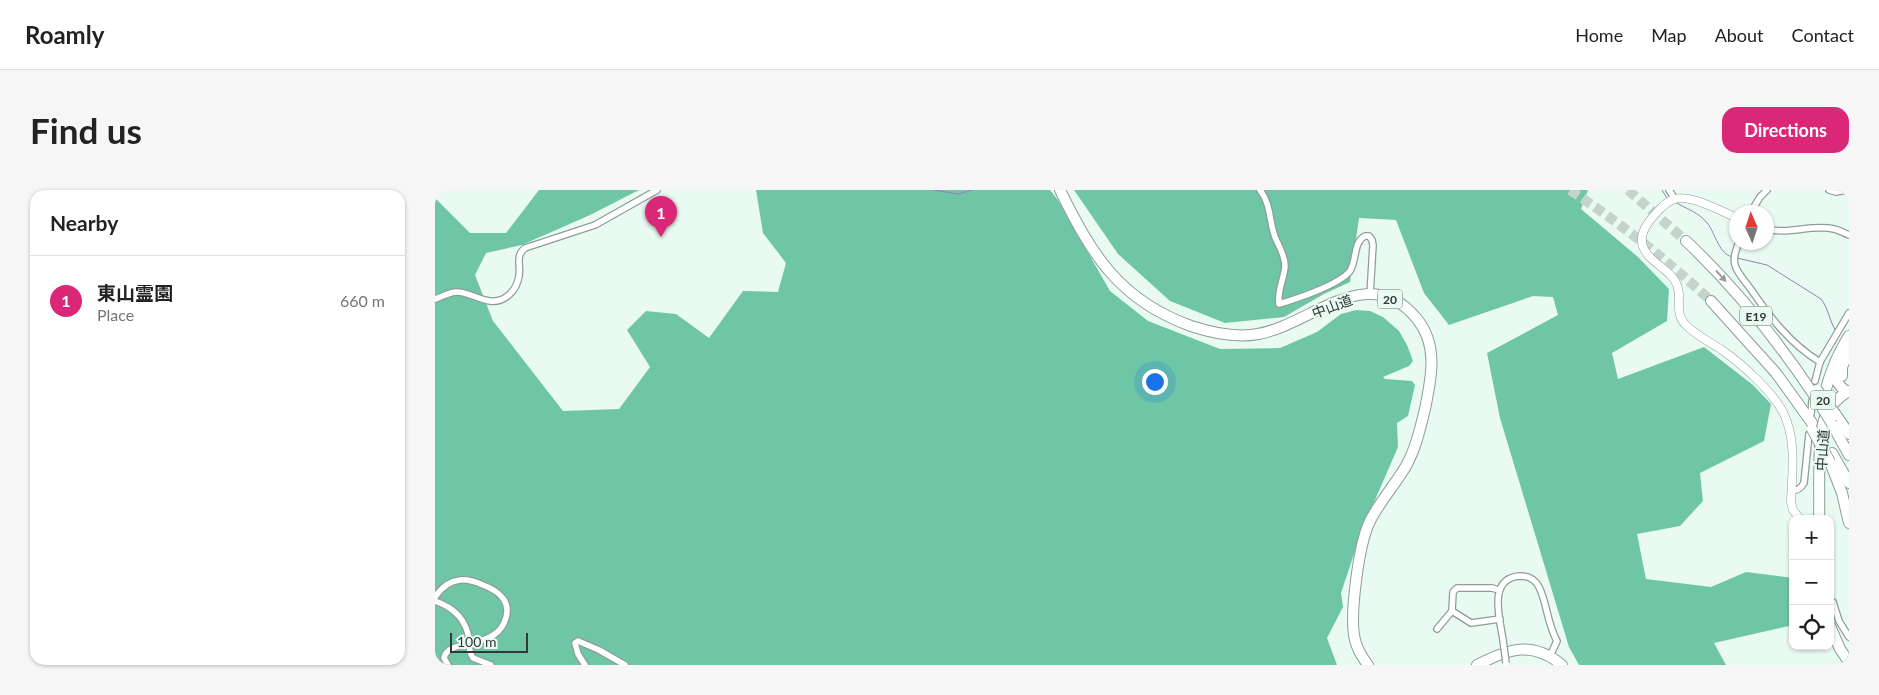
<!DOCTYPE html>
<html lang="en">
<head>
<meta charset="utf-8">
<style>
  :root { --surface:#fff; --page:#f6f6f6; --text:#222; --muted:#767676; --line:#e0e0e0; --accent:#db2777 }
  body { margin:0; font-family:Lato,"Noto Sans JP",sans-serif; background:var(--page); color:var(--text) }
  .controls { position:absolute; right:15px; bottom:15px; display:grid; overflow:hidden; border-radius:10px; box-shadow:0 1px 4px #0004 }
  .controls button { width:45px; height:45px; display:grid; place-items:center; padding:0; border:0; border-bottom:1px solid var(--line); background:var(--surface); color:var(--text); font:25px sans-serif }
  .compass { position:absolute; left:1294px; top:15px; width:45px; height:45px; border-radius:50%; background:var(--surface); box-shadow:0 1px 4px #0004; rotate:357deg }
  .scale { position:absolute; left:15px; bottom:12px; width:78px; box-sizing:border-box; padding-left:5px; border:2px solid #313835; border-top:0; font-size:14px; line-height:18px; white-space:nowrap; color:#313835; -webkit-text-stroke:4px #e9faf2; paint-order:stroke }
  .you { position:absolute; left:719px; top:191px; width:18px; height:18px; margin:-12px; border:4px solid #fff; border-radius:50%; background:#1a73e8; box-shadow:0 0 0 8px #1a73e833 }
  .badge { display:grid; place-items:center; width:32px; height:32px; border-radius:50%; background:var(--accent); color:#fff; font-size:16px; font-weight:700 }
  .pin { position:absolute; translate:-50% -41px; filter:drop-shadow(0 1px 2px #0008) }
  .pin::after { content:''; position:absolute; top:26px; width:18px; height:15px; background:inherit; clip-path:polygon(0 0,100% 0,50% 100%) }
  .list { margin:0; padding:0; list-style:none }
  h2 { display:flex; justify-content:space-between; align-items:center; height:65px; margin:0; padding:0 20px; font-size:21px }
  h2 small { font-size:16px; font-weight:400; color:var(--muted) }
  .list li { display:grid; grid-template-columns:32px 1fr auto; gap:15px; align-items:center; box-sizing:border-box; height:90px; padding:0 20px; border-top:1px solid var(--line) }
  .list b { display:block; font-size:19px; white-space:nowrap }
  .list p { margin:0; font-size:16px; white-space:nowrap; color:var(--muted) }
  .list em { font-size:16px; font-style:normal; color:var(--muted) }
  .icon { flex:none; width:28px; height:28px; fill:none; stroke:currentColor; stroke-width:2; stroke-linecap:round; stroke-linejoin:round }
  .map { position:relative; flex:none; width:1414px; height:475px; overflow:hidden; border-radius:15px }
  header { display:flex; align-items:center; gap:30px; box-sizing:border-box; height:70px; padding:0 25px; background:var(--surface); border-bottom:1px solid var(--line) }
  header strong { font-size:24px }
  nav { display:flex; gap:28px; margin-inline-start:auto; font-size:18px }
  .intro { display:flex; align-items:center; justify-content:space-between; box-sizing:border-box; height:120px; padding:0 30px }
  h1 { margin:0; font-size:35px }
  .button { padding:12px 22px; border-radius:15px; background:var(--accent); color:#fff; font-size:18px; font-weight:700 }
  main { display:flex; gap:30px; padding:0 30px }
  aside { flex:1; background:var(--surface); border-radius:15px; box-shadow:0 1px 4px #0004 }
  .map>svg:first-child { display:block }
</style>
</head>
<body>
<header>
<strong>Roamly</strong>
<nav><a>Home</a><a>Map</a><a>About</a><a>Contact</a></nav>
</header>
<div class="intro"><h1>Find us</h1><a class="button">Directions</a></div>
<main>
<aside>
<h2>Nearby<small></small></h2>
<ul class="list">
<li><span class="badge">1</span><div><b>東山霊園</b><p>Place</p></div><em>660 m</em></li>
</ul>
</aside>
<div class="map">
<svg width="1414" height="475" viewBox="0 0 1414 475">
  <rect width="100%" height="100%" fill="#e9faf2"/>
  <g fill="#6fc6a6">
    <polygon points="104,0 204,0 155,25 87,55 51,63 40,85 58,131 128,221 184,219 215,177 192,140 211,121 241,124 274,148 308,101 343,102 351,73 328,43 321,0 615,0 623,10 675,101 713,131 785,159 845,158 882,142 906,124 921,120 935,121 948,127 964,141 972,155 978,171 974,176 948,187 950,189 977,191 980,195 973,226 962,233 963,257 927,340 906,403 908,417 892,448 902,475 0,475 0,8 35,43 71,43"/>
    <polygon points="639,0 1153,0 1146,19 1203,67 1234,99 1232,131 1177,163 1183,189 1269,157 1318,195 1336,214 1329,251 1265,283 1268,311 1245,336 1202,344 1211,389 1276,397 1311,382 1358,388 1358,435 1279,453 1291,475 1144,475 1134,457 1065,228 1052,163 1123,125 1118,107 1098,106 1014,135 989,103 961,30 924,28 915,92 889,104 849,127 790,133 735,111 683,64"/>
  </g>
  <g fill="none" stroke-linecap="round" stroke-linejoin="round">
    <g stroke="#8f83b1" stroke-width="1">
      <polyline points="499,0 523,4 537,0"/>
      <polyline points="1227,0 1232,8"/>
      <path d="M1240,12C1251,19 1264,22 1273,34C1280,43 1284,65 1298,67"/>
      <path d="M1302,68L1332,75L1386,109C1394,119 1394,131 1401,141"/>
    </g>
    <g stroke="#c4d3cc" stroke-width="10" stroke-dasharray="10 5" stroke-linecap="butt">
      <path d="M1135,0C1185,33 1232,70 1276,111"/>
      <polyline points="1193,0 1251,51"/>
    </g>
    <g stroke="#8d9e97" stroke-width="8">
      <g id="minor">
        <path d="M825,0C836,14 834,31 840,47C844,57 850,65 850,76C849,90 842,100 844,114C861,109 904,95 915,81C922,70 918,52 930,46H934L937,50L938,55L935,105"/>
        <polyline points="1234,0 1240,9"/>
        <polyline points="1394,0 1401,2 1412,0"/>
        <polyline points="1316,22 1325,7 1332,0"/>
        <path d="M1332,39C1353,45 1377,34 1399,39C1404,40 1409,43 1414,45"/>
        <path d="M1304,52C1301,60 1298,67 1300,75C1302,83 1310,91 1315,98C1334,126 1355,154 1385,172"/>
        <path d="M0,109C7,107 14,102 22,102C33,102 44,110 55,111C70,113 82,100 84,86C86,75 80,66 90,58L160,35L222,0"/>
        <polyline points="1380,191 1385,172 1414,123"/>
        <polyline points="1376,224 1377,211"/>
        <path d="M1356,301C1363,301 1366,298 1369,293L1374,244"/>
        <path d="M0,407C6,398 15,391 25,390C33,389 41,392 48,395C66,402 78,413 69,433C57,460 13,448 9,468L13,475"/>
        <path d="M0,411C18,417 31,429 34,449C34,456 34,462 38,468L56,475"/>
        <polyline points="1395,412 1398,412 1404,431 1414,447"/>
        <polyline points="1017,421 1036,433 1065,429"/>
        <polyline points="1002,439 1017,421 1018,402 1022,398 1057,398 1064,400"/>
        <path d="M1068,450C1065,429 1052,388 1085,386C1093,386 1100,389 1104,397C1112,413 1112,433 1122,451L1115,466"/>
        <polyline points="150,475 143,464 140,453 143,451 164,460 190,475"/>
      </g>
    </g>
    <g stroke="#8d9e97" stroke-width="9">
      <path id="tertiary" d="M1302,28C1288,22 1255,4 1240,9C1235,10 1229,15 1225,19C1209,35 1197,52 1218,70C1225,77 1235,82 1240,91C1249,104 1238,122 1250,134C1260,145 1275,152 1287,160C1307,174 1337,201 1348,222C1362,250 1357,283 1356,312L1358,320L1365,329"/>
    </g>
    <g stroke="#8d9e97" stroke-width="12">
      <g id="trunk">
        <path d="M625,0C657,65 684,110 756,136C777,143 801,148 823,144C876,135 933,69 982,129C1004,156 996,189 990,219C985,239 981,258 971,276C960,295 945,311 935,331C924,353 914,426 920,450C922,459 927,467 933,475"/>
        <path d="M1401,177C1399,188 1402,195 1412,202"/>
        <polyline points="1407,186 1407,177 1414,160"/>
        <path d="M1387,216C1392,190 1400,168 1414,146"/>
        <path d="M1384,329C1385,302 1382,255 1389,230C1393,218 1403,207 1414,201"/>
        <polyline points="1395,436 1405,459 1414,472"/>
        <path d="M1042,475C1073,459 1097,450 1127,475"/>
      </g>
    </g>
    <g stroke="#8d9e97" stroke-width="12">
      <g id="motorway">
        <path d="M1251,51C1301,98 1343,151 1381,208"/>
        <polyline points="1276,111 1341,183 1377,233"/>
        <polyline points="1401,225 1414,244"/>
        <polyline points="1397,234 1414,265"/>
        <polyline points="1397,263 1414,293"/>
        <polyline points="1395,272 1407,303 1414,333"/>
      </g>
    </g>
    <use href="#minor" stroke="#fff" stroke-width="5.5"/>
    <use href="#tertiary" stroke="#fff" stroke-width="8"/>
    <use href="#trunk" stroke="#fff" stroke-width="10"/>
    <use href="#motorway" stroke="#fff" stroke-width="10"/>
    <g stroke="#8d9e97" stroke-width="8" stroke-linecap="butt">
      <polyline id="minor-bridge" points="1068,450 1071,473"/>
    </g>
    <g stroke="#8d9e97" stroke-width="12" stroke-linecap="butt">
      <g id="motorway-bridge">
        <polyline points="1382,200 1401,225"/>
        <polyline points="1383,211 1397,234"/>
        <polyline points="1377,239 1395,272"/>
      </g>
    </g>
    <use href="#minor-bridge" stroke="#fff" stroke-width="5.5"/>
    <use href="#motorway-bridge" stroke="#fff" stroke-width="10"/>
  </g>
  <defs><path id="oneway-solid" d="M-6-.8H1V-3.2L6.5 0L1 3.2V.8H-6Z" transform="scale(1.25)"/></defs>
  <use fill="#989c9a" href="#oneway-solid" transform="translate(1286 86) rotate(47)"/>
  <g text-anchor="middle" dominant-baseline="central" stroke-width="4" stroke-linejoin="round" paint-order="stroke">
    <g fill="#e9faf2" stroke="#68726e" stroke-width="1">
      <rect x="942.5" y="99.5" width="25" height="19" rx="4"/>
      <rect x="1305" y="116.5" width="32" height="19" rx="4"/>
      <rect x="1375.5" y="200.5" width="25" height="19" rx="4"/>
    </g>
    <g font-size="12" font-weight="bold" fill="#313835">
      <text x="955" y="109">20</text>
      <text x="1321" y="126">E19</text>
      <text x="1388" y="210">20</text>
    </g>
    <g font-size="14" fill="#313835" stroke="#e9faf2">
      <text transform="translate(897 116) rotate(-21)">中山道</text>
      <text transform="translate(1387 260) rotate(-86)">中山道</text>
    </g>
  </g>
</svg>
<div class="controls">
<button>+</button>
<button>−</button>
<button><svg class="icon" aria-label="locate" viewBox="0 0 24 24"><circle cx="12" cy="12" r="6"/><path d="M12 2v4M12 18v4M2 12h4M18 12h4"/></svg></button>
</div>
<svg class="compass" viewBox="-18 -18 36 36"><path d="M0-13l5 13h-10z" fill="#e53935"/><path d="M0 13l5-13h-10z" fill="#767676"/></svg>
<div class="scale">100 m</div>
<div class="you"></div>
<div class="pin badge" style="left:226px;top:47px">1</div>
</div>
</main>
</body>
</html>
